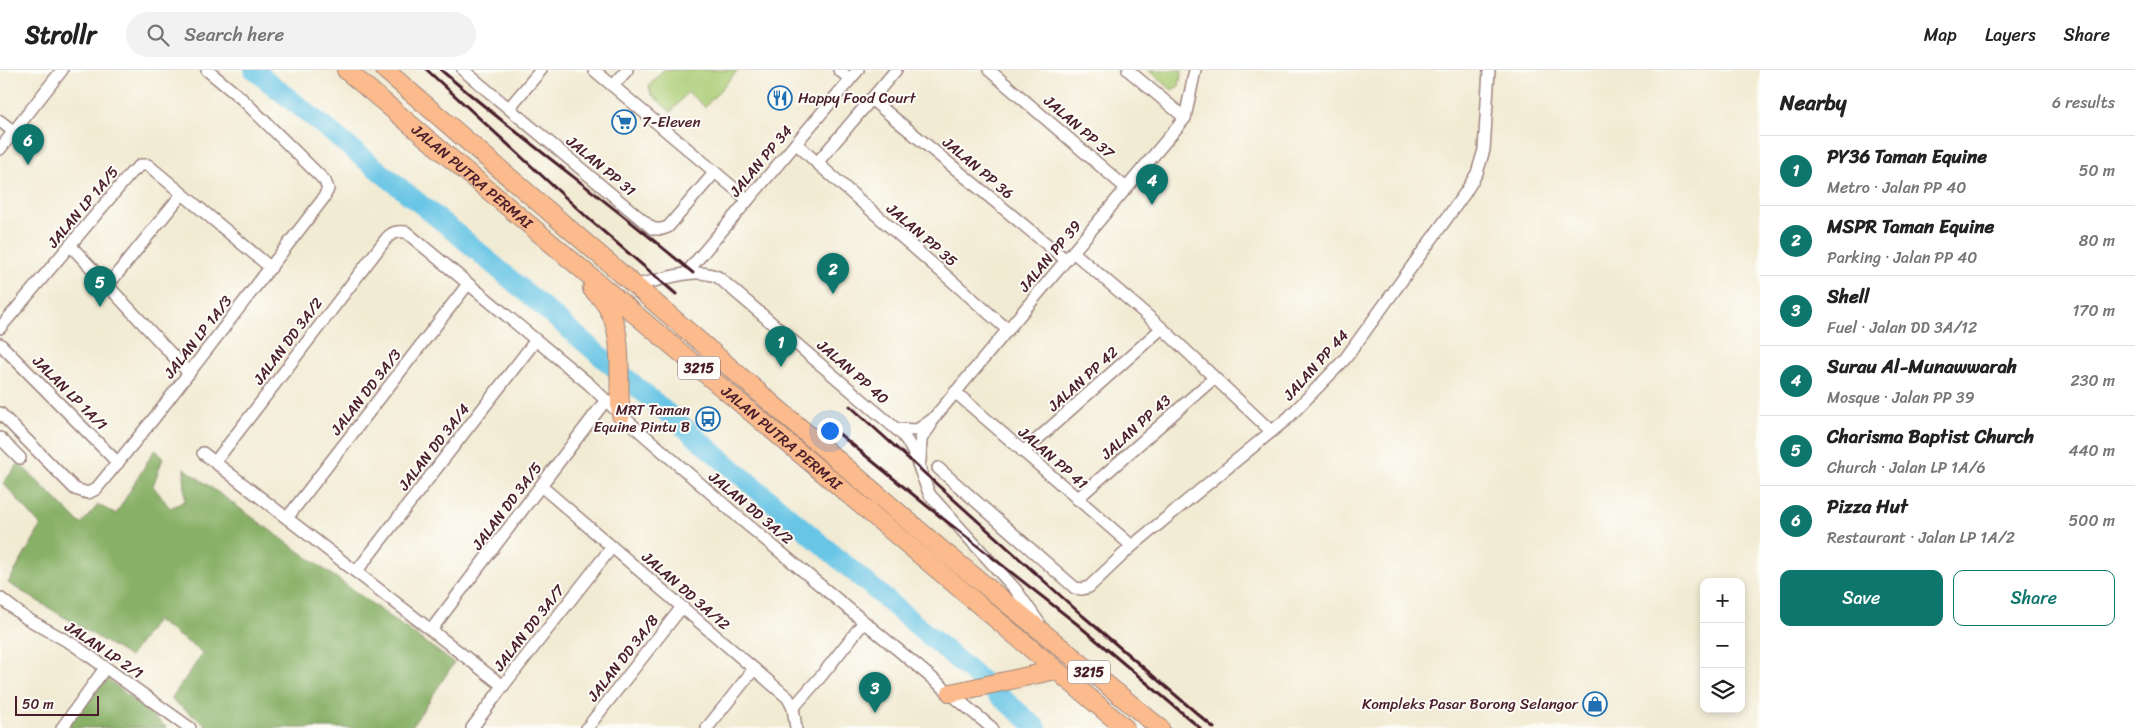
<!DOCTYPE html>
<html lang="en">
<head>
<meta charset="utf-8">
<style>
  :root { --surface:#fff; --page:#f2f2f2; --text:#222; --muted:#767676; --line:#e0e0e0; --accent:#0f766e }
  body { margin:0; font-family:Sriracha,sans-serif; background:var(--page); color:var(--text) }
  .controls { position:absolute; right:15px; bottom:15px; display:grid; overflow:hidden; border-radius:10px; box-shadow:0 2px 8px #0003 }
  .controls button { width:45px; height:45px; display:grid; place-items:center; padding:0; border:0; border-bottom:1px solid var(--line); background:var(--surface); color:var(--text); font:25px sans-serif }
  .scale { position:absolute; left:15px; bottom:12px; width:84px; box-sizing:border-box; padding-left:5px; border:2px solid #4a1f2b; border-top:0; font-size:14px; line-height:18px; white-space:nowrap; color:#4a1f2b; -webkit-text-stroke:4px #fdfcf7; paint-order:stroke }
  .you { position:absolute; left:829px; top:360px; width:18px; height:18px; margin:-12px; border:4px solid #fff; border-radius:50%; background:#1a73e8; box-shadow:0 0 0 8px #1a73e833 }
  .badge { display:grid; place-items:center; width:32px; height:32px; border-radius:50%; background:var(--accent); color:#fff; font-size:16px; font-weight:700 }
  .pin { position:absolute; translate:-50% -41px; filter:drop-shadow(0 1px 2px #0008) }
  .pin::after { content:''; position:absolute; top:26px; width:18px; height:15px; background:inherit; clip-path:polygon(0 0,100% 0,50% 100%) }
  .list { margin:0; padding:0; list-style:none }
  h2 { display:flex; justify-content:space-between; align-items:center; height:65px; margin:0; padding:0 20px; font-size:21px }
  h2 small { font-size:16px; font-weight:400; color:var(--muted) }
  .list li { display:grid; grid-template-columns:32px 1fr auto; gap:15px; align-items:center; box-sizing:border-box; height:70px; padding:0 20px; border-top:1px solid var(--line) }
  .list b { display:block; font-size:19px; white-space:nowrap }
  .list p { margin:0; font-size:16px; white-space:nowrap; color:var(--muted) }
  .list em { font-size:16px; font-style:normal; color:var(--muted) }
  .actions { display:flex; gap:10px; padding:15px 20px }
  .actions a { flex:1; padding:11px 0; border:1px solid var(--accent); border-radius:10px; text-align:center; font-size:18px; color:var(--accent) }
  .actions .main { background:var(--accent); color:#fff }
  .icon { flex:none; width:28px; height:28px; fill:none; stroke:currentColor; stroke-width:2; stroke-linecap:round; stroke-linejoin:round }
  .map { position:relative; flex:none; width:1760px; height:658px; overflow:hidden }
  header { display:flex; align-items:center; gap:30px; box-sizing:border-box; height:70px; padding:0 25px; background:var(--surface); border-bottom:1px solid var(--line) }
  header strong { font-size:24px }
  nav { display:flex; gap:28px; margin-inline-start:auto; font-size:18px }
  .search { width:350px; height:45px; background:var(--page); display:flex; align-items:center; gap:12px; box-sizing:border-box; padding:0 18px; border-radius:28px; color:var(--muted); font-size:19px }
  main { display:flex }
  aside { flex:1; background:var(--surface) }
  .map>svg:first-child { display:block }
</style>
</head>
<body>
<header>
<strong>Strollr</strong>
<div class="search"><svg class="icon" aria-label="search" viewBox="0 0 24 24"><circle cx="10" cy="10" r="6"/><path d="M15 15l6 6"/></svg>Search here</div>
<nav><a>Map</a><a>Layers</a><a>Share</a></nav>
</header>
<main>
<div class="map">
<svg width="1760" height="658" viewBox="0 0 1760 658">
  <rect width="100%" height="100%" fill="#fdfcf7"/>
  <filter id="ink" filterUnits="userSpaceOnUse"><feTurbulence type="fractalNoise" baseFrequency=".02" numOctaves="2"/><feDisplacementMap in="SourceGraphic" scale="10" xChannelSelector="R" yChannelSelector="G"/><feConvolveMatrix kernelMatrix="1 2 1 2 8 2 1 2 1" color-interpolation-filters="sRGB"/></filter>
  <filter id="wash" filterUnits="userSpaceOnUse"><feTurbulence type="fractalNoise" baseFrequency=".0096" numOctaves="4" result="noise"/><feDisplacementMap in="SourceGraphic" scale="20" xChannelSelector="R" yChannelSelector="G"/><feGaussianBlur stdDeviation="1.12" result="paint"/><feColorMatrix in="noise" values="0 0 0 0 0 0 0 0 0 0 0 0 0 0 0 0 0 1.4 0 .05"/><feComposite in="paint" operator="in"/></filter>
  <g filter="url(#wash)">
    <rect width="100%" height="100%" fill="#f2ebd3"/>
    <g fill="#abcc74" stroke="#7a7650">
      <polygon points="663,0 738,0 705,37 688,22 671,42 651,24 649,16"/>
      <polygon points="1148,0 1182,0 1179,16 1172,20"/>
    </g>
    <g fill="#88b066" stroke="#696848">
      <polygon points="155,379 163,388 153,416 170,438 185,431 184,398 454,593 411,658 209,658 171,629 203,583 156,550 130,587 8,513 41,456 3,413 19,393 81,454 98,435 116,444"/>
      <polygon points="107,608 167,658 66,658"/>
    </g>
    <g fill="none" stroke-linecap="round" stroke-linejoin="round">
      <polyline stroke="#67c5e5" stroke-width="20" points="254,0 455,162 1037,658"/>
    </g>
  </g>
  <g filter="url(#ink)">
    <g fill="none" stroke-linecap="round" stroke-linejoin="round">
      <g stroke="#9e857f" stroke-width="14">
        <g id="street">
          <polyline points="463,0 653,159 662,159 668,157 715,102"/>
          <polyline points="594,0 748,130"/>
          <polyline points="839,0 850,9"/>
          <polyline points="989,0 1126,118"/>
          <polyline points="1128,0 1185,48"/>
          <polyline points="613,16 627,0"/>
          <polyline points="871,29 1066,190"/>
          <polyline points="509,38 541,0"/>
          <polyline points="0,51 13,61"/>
          <polyline points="796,73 817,93 1008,260"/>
          <polyline points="0,79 62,0"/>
          <polyline points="817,93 896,0"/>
          <polyline points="70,175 189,303"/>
          <polyline points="1073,182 1162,258 1271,361"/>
          <polyline points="687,202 858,0"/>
          <polyline points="108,215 182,124"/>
          <path d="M635,215C663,211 690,196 718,207L902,364C917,382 920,404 930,425L1016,520L1039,553"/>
          <polyline points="0,258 131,103 141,95 148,95 271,198"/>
          <polyline points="0,274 118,393"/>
          <polyline points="955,322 1132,476"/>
          <polyline points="0,343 75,419 88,423 96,419 155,347 323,129 328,119 325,111 242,29 207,0"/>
          <polyline points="896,359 917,360 933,349 1185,48 1195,0"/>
          <polyline points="0,368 20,388"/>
          <polyline points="1023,382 1162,258"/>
          <polyline points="203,383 503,616"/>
          <polyline points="920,391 921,369 931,355"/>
          <path d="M215,392L386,169C392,162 397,161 406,162L589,314L621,345L743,451L992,658"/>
          <polyline points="938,398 1075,518 1082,519 1089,517 1132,476 1288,348 1345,289 1465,123 1477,103 1484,80 1489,0"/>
          <polyline points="541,416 788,628 793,638 796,658"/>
          <polyline points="1077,429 1214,308"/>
          <polyline points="287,448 468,214"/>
          <polyline points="356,502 536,270"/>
          <polyline points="0,528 26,548 74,575 190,658"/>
          <polyline points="431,560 606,330"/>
          <polyline points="793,638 822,605 864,552"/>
          <polyline points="62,658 105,598"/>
          <polyline points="472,658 503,616 612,477"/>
          <polyline points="587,658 682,537"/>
          <polyline points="707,658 754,599"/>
        </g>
      </g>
      <g stroke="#9e857f" stroke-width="20">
        <g id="primary">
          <path id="s1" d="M346,0L1125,658"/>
          <polyline points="385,0 943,481 1160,658"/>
          <path d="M592,219C631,253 615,300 621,345"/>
          <polyline points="951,623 1056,600"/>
        </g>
      </g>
      <use href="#street" stroke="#fff" stroke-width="11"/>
      <use href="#primary" stroke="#fbbb8c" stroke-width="18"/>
      <g stroke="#4a1f2b" stroke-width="3">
        <polyline points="427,0 590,150 676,224"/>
        <path d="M441,0C523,71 611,133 693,203"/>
        <polyline points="850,336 1083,546 1214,658"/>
        <polyline points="832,358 927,436 1077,554 1200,658"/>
      </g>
    </g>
  </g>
  <defs>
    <g id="restaurant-ring" transform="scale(1.25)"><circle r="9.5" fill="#fdfcf7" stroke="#1f6fb2" stroke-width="1.5"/><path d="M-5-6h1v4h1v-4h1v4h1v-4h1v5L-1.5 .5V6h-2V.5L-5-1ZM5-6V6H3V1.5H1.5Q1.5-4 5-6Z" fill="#1f6fb2"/></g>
    <g id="supermarket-ring" transform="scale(1.25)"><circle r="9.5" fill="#fdfcf7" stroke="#1f6fb2" stroke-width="1.5"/><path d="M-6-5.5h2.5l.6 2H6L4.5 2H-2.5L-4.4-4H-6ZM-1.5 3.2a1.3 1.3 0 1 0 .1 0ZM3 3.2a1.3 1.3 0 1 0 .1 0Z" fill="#1f6fb2"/></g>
    <g id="bus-ring" transform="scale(1.25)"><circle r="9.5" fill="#fdfcf7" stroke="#1f6fb2" stroke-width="1.5"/><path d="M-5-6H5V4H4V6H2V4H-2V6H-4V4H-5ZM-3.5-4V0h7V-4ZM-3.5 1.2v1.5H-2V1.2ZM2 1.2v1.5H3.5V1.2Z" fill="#1f6fb2"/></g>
    <g id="shop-ring" transform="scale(1.25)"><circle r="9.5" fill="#fdfcf7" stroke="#1f6fb2" stroke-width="1.5"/><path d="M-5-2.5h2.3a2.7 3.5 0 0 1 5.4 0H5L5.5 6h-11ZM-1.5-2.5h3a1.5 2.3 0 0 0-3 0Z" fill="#1f6fb2"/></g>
  </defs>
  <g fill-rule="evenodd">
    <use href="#restaurant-ring" x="780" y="28"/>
    <use href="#supermarket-ring" x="624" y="52"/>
    <use href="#bus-ring" x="708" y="349"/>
    <use href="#shop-ring" x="1595" y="634"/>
  </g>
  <g text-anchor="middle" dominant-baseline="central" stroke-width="4" stroke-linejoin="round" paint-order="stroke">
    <g fill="#fdfcf7" stroke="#806168" stroke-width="1">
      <rect x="678" y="286.5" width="42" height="23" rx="4"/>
      <rect x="1068" y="590.5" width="42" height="23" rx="4"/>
    </g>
    <g font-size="14" font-weight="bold" fill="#4a1f2b">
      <text x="699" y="298">3215</text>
      <text x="1089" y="602">3215</text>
    </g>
    <g font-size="15" fill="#4a1f2b" stroke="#fdfcf7" text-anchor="start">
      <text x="798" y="28">Happy Food Court</text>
      <text x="642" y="52">7-Eleven</text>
      <text x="690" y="340" text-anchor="end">MRT Taman<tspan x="690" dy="17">Equine Pintu B</tspan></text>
      <text x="1578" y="634" text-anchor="end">Kompleks Pasar Borong Selangor</text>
    </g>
    <g font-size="15" fill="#4a1f2b" stroke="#fdfcf7">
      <text transform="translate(1079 57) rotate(41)">JALAN PP 37</text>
      <text transform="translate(761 91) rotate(-50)">JALAN PP 34</text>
      <text transform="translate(601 96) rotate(40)">JALAN PP 31</text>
      <text transform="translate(978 98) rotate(40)">JALAN PP 36</text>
      <text stroke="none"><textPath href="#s1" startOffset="165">JALAN PUTRA PERMAI</textPath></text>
      <text transform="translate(83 137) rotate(-50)">JALAN LP 1A/5</text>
      <text transform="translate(922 165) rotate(41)">JALAN PP 35</text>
      <text transform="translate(1050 186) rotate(-50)">JALAN PP 39</text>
      <text transform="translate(198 267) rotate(-52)">JALAN LP 1A/3</text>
      <text transform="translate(288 271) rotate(-53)">JALAN DD 3A/2</text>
      <text transform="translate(1316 295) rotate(-48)">JALAN PP 44</text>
      <text transform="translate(853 302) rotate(41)">JALAN PP 40</text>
      <text transform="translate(1083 309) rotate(-42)">JALAN PP 42</text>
      <text transform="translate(366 322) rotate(-52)">JALAN DD 3A/3</text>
      <text transform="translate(70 323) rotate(45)">JALAN LP 1A/1</text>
      <text transform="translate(1136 357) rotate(-42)">JALAN PP 43</text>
      <text stroke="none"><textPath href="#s1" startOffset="570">JALAN PUTRA PERMAI</textPath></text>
      <text transform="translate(434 377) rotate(-52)">JALAN DD 3A/4</text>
      <text transform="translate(1053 388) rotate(41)">JALAN PP 41</text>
      <text transform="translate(507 436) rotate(-53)">JALAN DD 3A/5</text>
      <text transform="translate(751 438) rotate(40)">JALAN DD 3A/2</text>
      <text transform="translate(686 521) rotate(41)">JALAN DD 3A/12</text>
      <text transform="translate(529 558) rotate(-52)">JALAN DD 3A/7</text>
      <text transform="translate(104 580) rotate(34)">JALAN LP 2/1</text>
      <text transform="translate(623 588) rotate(-52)">JALAN DD 3A/8</text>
    </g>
  </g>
</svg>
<div class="controls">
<button>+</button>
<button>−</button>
<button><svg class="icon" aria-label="layers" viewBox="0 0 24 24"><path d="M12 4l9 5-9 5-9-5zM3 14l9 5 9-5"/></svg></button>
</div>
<div class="scale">50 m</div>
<div class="you"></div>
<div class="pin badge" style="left:781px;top:297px">1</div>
<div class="pin badge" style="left:833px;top:224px">2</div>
<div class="pin badge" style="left:875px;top:643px">3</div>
<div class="pin badge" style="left:1152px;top:135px">4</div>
<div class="pin badge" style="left:100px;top:237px">5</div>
<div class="pin badge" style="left:28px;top:95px">6</div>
</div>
<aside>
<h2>Nearby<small>6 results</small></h2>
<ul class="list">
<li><span class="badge">1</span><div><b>PY36 Taman Equine</b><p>Metro · Jalan PP 40</p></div><em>50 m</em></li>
<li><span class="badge">2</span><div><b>MSPR Taman Equine</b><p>Parking · Jalan PP 40</p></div><em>80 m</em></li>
<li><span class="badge">3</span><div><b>Shell</b><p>Fuel · Jalan DD 3A/12</p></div><em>170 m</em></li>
<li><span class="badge">4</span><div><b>Surau Al-Munawwarah</b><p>Mosque · Jalan PP 39</p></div><em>230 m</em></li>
<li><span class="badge">5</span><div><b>Charisma Baptist Church</b><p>Church · Jalan LP 1A/6</p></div><em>440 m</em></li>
<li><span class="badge">6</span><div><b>Pizza Hut</b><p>Restaurant · Jalan LP 1A/2</p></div><em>500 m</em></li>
</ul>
<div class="actions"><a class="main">Save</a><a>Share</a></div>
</aside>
</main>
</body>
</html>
